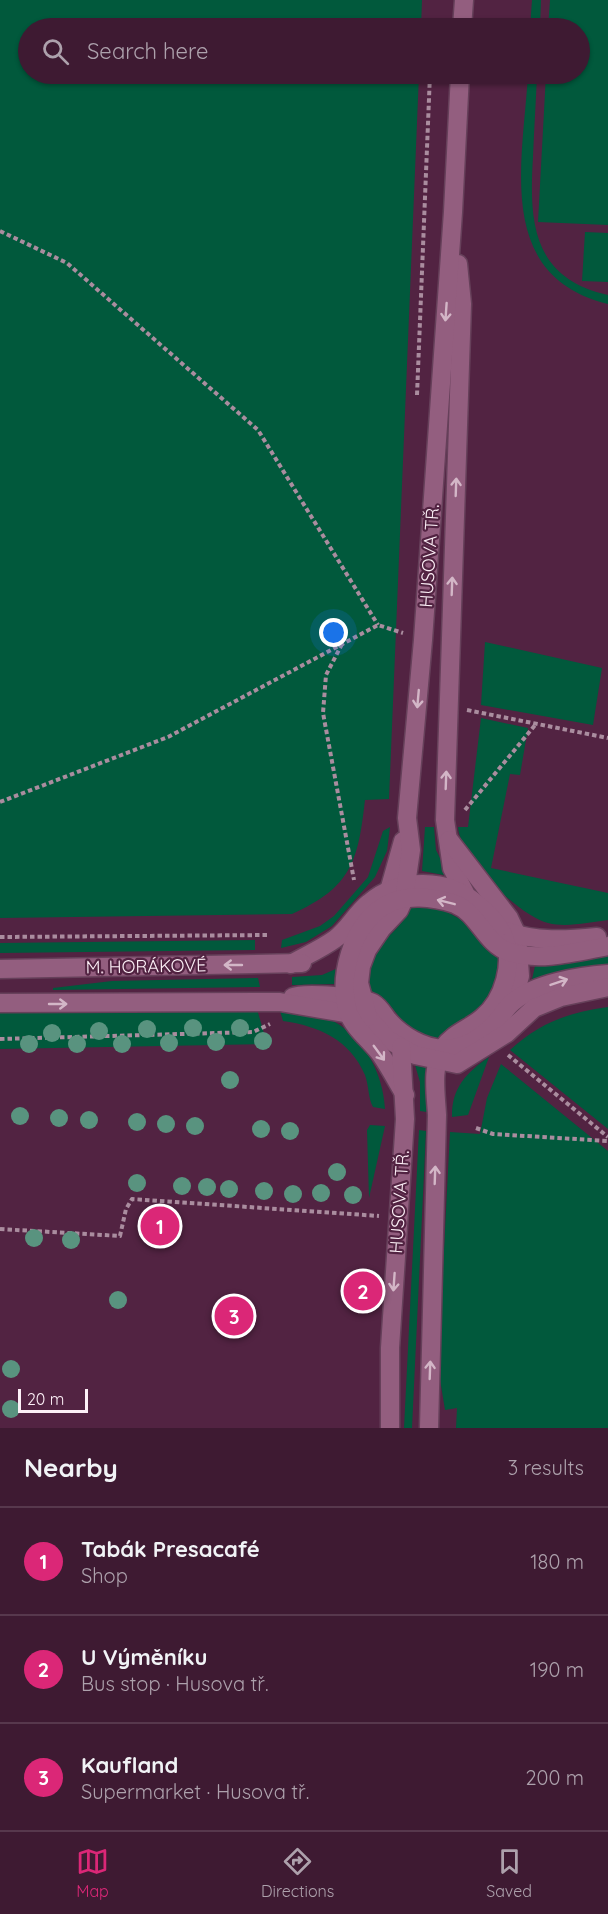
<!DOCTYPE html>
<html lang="en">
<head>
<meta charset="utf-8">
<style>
  :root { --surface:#3e1a32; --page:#45233a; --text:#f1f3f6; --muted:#ada1ac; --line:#57384d; --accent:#db2777 }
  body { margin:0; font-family:Quicksand,sans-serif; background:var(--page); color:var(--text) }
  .scale { position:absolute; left:18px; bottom:15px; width:70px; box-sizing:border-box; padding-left:6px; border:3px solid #fdf0f7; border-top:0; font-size:16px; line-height:21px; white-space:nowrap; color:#fdf0f7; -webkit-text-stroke:4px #522342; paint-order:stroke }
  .you { position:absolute; left:334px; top:633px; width:21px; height:21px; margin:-15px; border:4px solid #fff; border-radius:50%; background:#1a73e8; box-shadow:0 0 0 9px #1a73e833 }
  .badge { display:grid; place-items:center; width:39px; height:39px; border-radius:50%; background:var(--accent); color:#fff; font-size:20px; font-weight:700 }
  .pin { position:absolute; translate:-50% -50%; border:3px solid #fff; box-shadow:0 2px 6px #0006 }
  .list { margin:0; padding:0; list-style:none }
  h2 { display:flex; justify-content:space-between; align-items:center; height:78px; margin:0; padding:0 24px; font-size:26px }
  h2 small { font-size:20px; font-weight:400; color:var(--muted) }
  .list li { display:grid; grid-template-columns:39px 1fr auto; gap:18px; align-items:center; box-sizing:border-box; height:108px; padding:0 24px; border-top:2px solid var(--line) }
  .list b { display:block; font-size:22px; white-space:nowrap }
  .list p { margin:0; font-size:20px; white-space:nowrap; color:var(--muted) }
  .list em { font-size:20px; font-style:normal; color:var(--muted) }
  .icon { flex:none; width:33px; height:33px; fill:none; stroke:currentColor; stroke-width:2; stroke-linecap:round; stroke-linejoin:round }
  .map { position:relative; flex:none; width:608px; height:1428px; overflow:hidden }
  .search { position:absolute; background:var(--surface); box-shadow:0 2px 4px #0004; left:18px; right:18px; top:18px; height:66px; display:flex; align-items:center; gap:15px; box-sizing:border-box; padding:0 21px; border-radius:33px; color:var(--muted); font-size:22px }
  .sheet { height:402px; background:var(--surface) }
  nav { display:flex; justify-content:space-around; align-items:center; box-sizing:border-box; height:84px; border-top:2px solid var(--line); background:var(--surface); font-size:16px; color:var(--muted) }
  nav a { display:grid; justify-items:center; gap:3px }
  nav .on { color:var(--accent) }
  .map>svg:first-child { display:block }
</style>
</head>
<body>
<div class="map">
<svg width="608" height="1428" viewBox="0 0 608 1428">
  <rect width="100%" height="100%" fill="#522342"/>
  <g fill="#01593c">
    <path d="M0,0H422L421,28H28V74H419L389,799L365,800C358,861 352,887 292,914L0,918Z"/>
    <polygon points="532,0 541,0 540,28 530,28"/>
    <polygon points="550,0 608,0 608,225 538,222 546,74 580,74 580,28 548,28"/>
    <path d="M528,74H537C536,101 534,129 533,157C529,222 532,278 608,295V304C494,276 523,162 528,74Z"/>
    <polygon points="585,232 608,233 608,282 582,281"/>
    <polygon points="485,642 602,668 593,725 481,705"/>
    <path d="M481,718L528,728L520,775L510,774L491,868L608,893V920C589,922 567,928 548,923C519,916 460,858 458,827H468Z"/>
    <polygon points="390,827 387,851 375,877 332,926 306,942 281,948 282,940 320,926 334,916 368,877 383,831"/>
    <polygon points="425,827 434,827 436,850 449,876 422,871"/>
    <path d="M421,904C464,914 470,927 500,957C499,983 487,1006 464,1019C454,1025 446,1029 438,1039C397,1035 398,999 368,991C363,940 399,940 411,905Z"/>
    <polygon points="255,940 255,950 0,953 0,943"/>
    <polygon points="608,956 608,964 561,972 531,984 535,966"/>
    <polygon points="338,968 336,984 292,985 292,977 322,975"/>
    <polygon points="258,978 260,987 53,990 53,988 112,981"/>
    <path d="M608,1007V1129L510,1050C541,1022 567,1013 608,1007Z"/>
    <polygon points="257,1009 267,1044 0,1049 0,1013"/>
    <path d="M280,1011C295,1013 314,1013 327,1018C363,1034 383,1072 385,1109L373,1107C368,1098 369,1086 365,1075C350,1040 319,1026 283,1021Z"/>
    <path d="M489,1057L468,1115L452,1117C451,1088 467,1072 489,1057Z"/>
    <polygon points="501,1064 608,1151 608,1428 456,1428 457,1408 445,1410 438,1367 450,1132 480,1134 487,1098"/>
    <polygon points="415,1065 431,1069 427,1112 420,1111 420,1082"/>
    <polygon points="370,1125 385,1126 369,1198 367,1130"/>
    <polygon points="419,1130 426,1131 412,1428 404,1428"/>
  </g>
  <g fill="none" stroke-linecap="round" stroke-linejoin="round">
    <g stroke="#66405a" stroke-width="21">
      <g id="minor">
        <polyline points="462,28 464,0"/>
        <polyline points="458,264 462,304 445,820 452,868 465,893"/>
        <polyline points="449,840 509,918 517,935 520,976 513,1001"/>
        <polyline points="387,898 403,841"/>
        <path d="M506,931C535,942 567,940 597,937"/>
        <path d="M291,964C305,956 321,949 335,939C348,930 356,913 369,903C399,877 448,878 477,904C487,912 498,923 503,935C515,962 504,1000 482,1018C469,1029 453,1033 443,1048C431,1067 436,1094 437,1115L429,1428"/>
        <polyline points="0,969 302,963"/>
        <path d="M293,997C304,992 363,997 373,1003C380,1007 384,1015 388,1020C402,1036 423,1048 444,1049C467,1049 484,1036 498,1020C503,1014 507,1006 513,1002C535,983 580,976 608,974"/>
        <polyline points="0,1003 280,1002 368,1017 387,1039 415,1055 457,1064 507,1033 534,1008 561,997 608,987"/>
        <polyline points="368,1017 359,983 361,966 367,950 382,928 399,910 404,899 411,850 407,818 423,640 453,212 460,74"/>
        <path d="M405,1095C397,1082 390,1068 381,1055C372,1042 353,1028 348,1012C338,977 351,927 384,906C404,893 434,897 455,904C478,913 485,944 509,952C540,962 576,952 608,946"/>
        <polyline points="390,1428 390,1348 405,1119 401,1047"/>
      </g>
    </g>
    <g stroke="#aa8d9f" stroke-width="4" stroke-dasharray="4.5 3" stroke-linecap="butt">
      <polyline points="0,231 67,263 258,430 378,625"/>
      <polyline points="417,395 430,74"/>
      <polyline points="342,644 326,675 323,713 354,880"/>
      <polyline points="467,710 608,738"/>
      <polyline points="0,802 168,737 378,625 403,633"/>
      <polyline points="465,810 536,724"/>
      <polyline points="0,937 269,935"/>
      <polyline points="0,1039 253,1032 270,1024"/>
      <polyline points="508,1055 608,1137"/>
      <polyline points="476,1128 493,1134 608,1141"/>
      <polyline points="0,1229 120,1236 126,1209 132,1199 379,1216"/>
    </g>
    <use href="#minor" stroke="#935e7f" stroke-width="18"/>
  </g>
  <g fill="#59937f">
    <circle cx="193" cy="1028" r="9"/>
    <circle cx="240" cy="1028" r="9"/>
    <circle cx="147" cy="1029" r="9"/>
    <circle cx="99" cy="1031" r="9"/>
    <circle cx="52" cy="1033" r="9"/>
    <circle cx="263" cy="1041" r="9"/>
    <circle cx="216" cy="1042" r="9"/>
    <circle cx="169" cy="1043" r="9"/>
    <circle cx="29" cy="1044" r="9"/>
    <circle cx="77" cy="1044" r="9"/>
    <circle cx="122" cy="1044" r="9"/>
    <circle cx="230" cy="1080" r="9"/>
    <circle cx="20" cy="1116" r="9"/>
    <circle cx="59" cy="1118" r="9"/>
    <circle cx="89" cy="1120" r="9"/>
    <circle cx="137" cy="1122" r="9"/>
    <circle cx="166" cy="1124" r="9"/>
    <circle cx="195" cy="1126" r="9"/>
    <circle cx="261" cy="1129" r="9"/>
    <circle cx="290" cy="1131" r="9"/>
    <circle cx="337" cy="1172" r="9"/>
    <circle cx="137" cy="1183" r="9"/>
    <circle cx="182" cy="1186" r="9"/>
    <circle cx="207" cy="1187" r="9"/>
    <circle cx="229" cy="1189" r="9"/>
    <circle cx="264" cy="1191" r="9"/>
    <circle cx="321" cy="1193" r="9"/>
    <circle cx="293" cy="1194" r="9"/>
    <circle cx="353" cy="1195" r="9"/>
    <circle cx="34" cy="1238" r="9"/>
    <circle cx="71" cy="1240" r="9"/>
    <circle cx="118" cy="1300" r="9"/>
    <circle cx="11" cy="1369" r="9"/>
    <circle cx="11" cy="1409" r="9"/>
  </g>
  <defs><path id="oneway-shaft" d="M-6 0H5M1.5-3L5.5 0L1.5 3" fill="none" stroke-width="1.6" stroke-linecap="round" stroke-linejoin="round" transform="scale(1.5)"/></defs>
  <g stroke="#d3b6c7">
    <use href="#oneway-shaft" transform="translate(446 312) rotate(94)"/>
    <use href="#oneway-shaft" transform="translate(456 487) rotate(-88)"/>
    <use href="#oneway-shaft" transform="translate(452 586) rotate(-88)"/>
    <use href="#oneway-shaft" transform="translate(418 699) rotate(95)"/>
    <use href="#oneway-shaft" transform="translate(446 780) rotate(-88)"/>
    <use href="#oneway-shaft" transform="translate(446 902) rotate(-166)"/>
    <use href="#oneway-shaft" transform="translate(233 965) rotate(180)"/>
    <use href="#oneway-shaft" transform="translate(559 982) rotate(-19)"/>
    <use href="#oneway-shaft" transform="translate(58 1004)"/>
    <use href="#oneway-shaft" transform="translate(379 1053) rotate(54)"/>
    <use href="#oneway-shaft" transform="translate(435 1175) rotate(-88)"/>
    <use href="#oneway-shaft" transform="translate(394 1282) rotate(94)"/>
    <use href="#oneway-shaft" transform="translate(430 1370) rotate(-88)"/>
  </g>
  <g text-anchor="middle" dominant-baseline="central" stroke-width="4.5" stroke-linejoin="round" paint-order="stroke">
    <g font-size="18" fill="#fdf0f7" stroke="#522342">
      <text transform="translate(429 556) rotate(-86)">HUSOVA TŘ.</text>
      <text transform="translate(146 966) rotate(-1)">M. HORÁKOVÉ</text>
      <text transform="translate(399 1202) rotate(-86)">HUSOVA TŘ.</text>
    </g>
  </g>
</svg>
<div class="scale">20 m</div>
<div class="you"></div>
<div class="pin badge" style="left:160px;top:1226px">1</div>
<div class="pin badge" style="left:363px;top:1291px">2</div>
<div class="pin badge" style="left:234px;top:1316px">3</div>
<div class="search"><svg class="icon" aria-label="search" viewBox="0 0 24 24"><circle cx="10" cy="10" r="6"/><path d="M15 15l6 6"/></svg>Search here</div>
</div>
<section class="sheet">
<h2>Nearby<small>3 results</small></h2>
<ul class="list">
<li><span class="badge">1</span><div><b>Tabák Presacafé</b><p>Shop</p></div><em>180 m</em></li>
<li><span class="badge">2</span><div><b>U Výměníku</b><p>Bus stop · Husova tř.</p></div><em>190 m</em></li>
<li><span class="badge">3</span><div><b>Kaufland</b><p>Supermarket · Husova tř.</p></div><em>200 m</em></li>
</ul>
</section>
<nav>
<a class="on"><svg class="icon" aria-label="map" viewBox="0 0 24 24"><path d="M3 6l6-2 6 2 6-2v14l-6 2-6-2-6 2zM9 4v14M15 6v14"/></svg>Map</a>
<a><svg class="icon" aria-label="directions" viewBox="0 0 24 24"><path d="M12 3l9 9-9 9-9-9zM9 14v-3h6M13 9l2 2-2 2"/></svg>Directions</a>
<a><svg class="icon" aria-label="saved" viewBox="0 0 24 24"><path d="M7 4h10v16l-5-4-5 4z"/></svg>Saved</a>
</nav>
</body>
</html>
